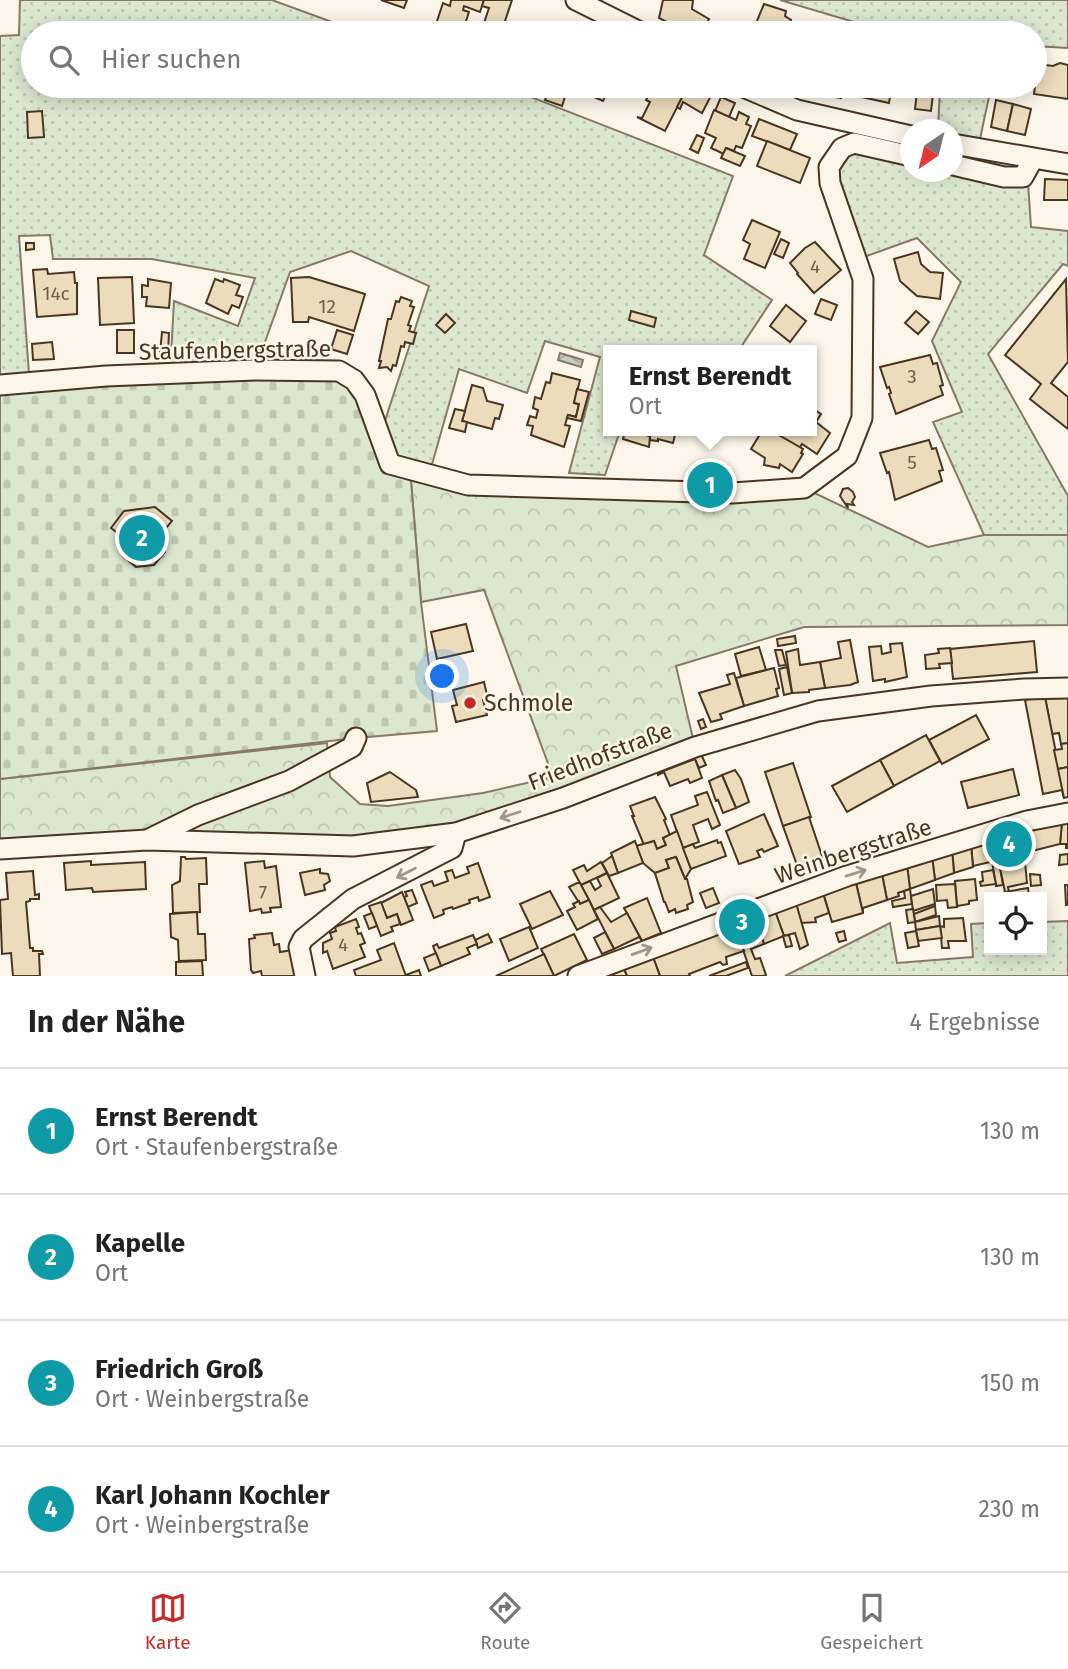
<!DOCTYPE html>
<html lang="de">
<head>
<meta charset="utf-8">
<style>
  :root { --surface:#fff; --page:#f2f2f2; --text:#222; --muted:#767676; --line:#e0e0e0; --accent:#c62828 }
  body { margin:0; font-family:"Fira Sans",sans-serif; background:var(--page); color:var(--text) }
  .controls { position:absolute; right:21px; bottom:21px; display:grid; overflow:hidden; border-radius:0px; box-shadow:0 4px 18px #0003 }
  .controls button { width:63px; height:63px; display:grid; place-items:center; padding:0; border:0; border-bottom:2px solid var(--line); background:var(--surface); color:var(--text); font:35px sans-serif }
  .compass { position:absolute; left:900px; top:119px; width:63px; height:63px; border-radius:50%; background:var(--surface); box-shadow:0 4px 18px #0003; rotate:215deg }
  .you { position:absolute; left:443px; top:677px; width:24px; height:24px; margin:-18px; border:5px solid #fff; border-radius:50%; background:#1a73e8; box-shadow:0 0 0 10px #1a73e833 }
  .badge { display:grid; place-items:center; width:46px; height:46px; border-radius:50%; background:var(--accent); color:#fff; font-size:23px; font-weight:700 }
  .pin { position:absolute; translate:-50% -50%; border:4px solid #fff; box-shadow:0 2px 7px #0006 }
  .popup { position:absolute; left:603px; top:345px; width:214px; height:91px; box-sizing:border-box; display:grid; place-content:center; border-radius:0px; background:var(--surface); filter:drop-shadow(0 2px 5px #0005); font-size:23px; white-space:nowrap; color:var(--muted) }
  .popup b { font-size:26px; color:var(--text) }
  .popup::after { content:''; position:absolute; left:50%; top:100%; margin-left:-14px; border:14px solid transparent; border-top-color:var(--surface) }
  .list { margin:0; padding:0; list-style:none }
  h2 { display:flex; justify-content:space-between; align-items:center; height:91px; margin:0; padding:0 28px; font-size:30px }
  h2 small { font-size:23px; font-weight:400; color:var(--muted) }
  .list li { display:grid; grid-template-columns:46px 1fr auto; gap:21px; align-items:center; box-sizing:border-box; height:126px; padding:0 28px; border-top:2px solid var(--line) }
  .list b { display:block; font-size:26px; white-space:nowrap }
  .list p { margin:0; font-size:23px; white-space:nowrap; color:var(--muted) }
  .list em { font-size:23px; font-style:normal; color:var(--muted) }
  .icon { flex:none; width:38px; height:38px; fill:none; stroke:currentColor; stroke-width:2; stroke-linecap:round; stroke-linejoin:round }
  .map { position:relative; flex:none; width:1068px; height:976px; overflow:hidden }
  .search { position:absolute; background:var(--surface); box-shadow:0 4px 18px #0003; left:21px; right:21px; top:21px; height:77px; display:flex; align-items:center; gap:18px; box-sizing:border-box; padding:0 24px; border-radius:38px; color:var(--muted); font-size:26px }
  .sheet { height:595px; background:var(--surface) }
  nav { display:flex; justify-content:space-around; align-items:center; box-sizing:border-box; height:98px; border-top:2px solid var(--line); background:var(--surface); font-size:19px; color:var(--muted) }
  nav a { display:grid; justify-items:center; gap:4px }
  nav .on { color:var(--accent) }
  .map>svg:first-child { display:block }
</style>
</head>
<body>
<div class="map">
<svg width="1068" height="976" viewBox="0 0 1068 976">
  <defs>
    <pattern id="forest-crowns" width="20" height="18" patternUnits="userSpaceOnUse" patternTransform="scale(1.75)"><rect width="20" height="18" fill="#dce7d0"/><path d="M2 6a3 3 0 1 1 6 0M12 15a3 3 0 1 1 6 0" fill="none" stroke="#bec7b2"/></pattern>
    <pattern id="cemetery-stones" width="16" height="16" patternUnits="userSpaceOnUse" patternTransform="scale(1.75)"><rect width="16" height="16" fill="#dce7d0"/><path d="M2 7V4a2 2 0 0 1 4 0v3zM10 15v-3a2 2 0 0 1 4 0v3z" fill="#bec7b2"/></pattern>
    <pattern id="garden-dots" width="8" height="8" patternUnits="userSpaceOnUse" patternTransform="scale(1.75)"><rect width="8" height="8" fill="#dce7d0"/><path d="M2 2h.1M6 6h.1" fill="none" stroke="#bec7b2" stroke-width="1.8" stroke-linecap="round"/></pattern>
    <pattern id="water-waves" width="16" height="10" patternUnits="userSpaceOnUse" patternTransform="scale(1.75)"><rect width="16" height="10" fill="#c9cecd"/><path d="M0 5q4-4 8 0t8 0" fill="none" stroke="#a5a8a6"/></pattern>
  </defs>
  <rect width="100%" height="100%" fill="#fbf6e9"/>
  <polygon fill="url(#forest-crowns)" stroke="#887966" stroke-width="2" points="410,469 468,485 804,488 928,547 984,535 1068,535 1068,625 804,627 676,666 695,747 460,835 0,849 0,779 327,743 330,777 360,804 388,806 483,793 553,777 484,590 421,602"/>
  <polygon fill="url(#cemetery-stones)" stroke="#887966" stroke-width="2" points="339,371 410,469 421,602 437,731 356,738 0,779 0,384"/>
  <g fill="url(#garden-dots)" stroke="#887966" stroke-width="2">
    <polygon points="20,0 272,0 362,33 33,33 33,86 503,86 733,176 704,255 772,300 739,350 608,350 608,431 620,431 605,475 569,473 600,357 545,341 527,393 459,369 429,475 390,464 380,436 429,286 351,251 290,272 255,370 170,374 174,301 238,326 255,278 152,259 53,259 50,235 19,236 29,374 0,376 0,36 19,35"/>
    <polygon points="780,0 1068,0 1068,48 1035,46 1035,33 891,33"/>
    <polygon points="940,86 996,86 990,92 980,139 953,135 953,130 938,130"/>
    <polygon points="842,148 910,156 911,172 953,172 1028,183 1031,227 1068,231 1068,266 1063,264 988,354 1068,496 1068,535 984,535 933,422 962,412 932,341 961,282 917,238 861,258 830,183"/>
    <polygon points="1068,921 1068,976 785,976 890,923 897,963 973,957 971,924 989,923 989,950 1042,950 1042,922"/>
  </g>
  <polygon fill="url(#water-waves)" stroke="#887966" stroke-width="2" points="560,353 583,360 581,367 558,360"/>
  <g fill="#ecdcbc" stroke="#4a3520" stroke-width="2">
    <polygon points="381,0 407,0 404,8"/>
    <polygon points="451,0 484,0 480,12 464,6 463,10 469,12 462,33 444,33 434,30 443,3 450,6"/>
    <polygon points="484,0 512,0 501,33 482,29 489,8 482,6"/>
    <polygon points="663,0 693,0 692,9 709,19 701,33 684,24 682,30 659,18"/>
    <polygon points="764,4 786,11 785,16 791,20 787,33 752,33"/>
    <polygon points="857,24 858,33 837,33 836,27"/>
    <polygon points="1060,63 1068,65 1068,99 1034,94 1038,64 1053,66"/>
    <polygon points="348,86 362,87 359,96 346,92"/>
    <polygon points="582,86 610,86 603,101 580,91"/>
    <polygon points="654,86 688,86 665,131 637,117 642,118 650,102 646,100"/>
    <polygon points="688,86 701,86 713,92 702,113 683,102 680,109 677,107"/>
    <polygon points="832,86 892,86 889,103 843,93 841,98 830,96"/>
    <polygon points="550,88 566,94 562,106 545,100"/>
    <polygon points="917,92 933,94 931,111 915,109"/>
    <polygon points="721,97 735,103 729,117 715,111"/>
    <polygon points="996,100 1013,104 1007,131 991,127"/>
    <polygon points="1013,104 1031,109 1025,135 1007,131"/>
    <polygon points="714,110 736,120 739,112 749,117 746,124 751,126 742,148 736,146 734,151 726,148 724,154 711,148 716,138 705,133"/>
    <polygon points="42,111 44,137 28,138 27,112"/>
    <polygon points="759,119 797,134 790,150 752,136"/>
    <polygon points="697,135 704,138 698,153 690,149"/>
    <polygon points="767,141 810,158 800,183 757,166"/>
    <polygon points="726,148 745,156 740,166 721,158"/>
    <polygon points="1045,179 1068,180 1068,200 1044,200"/>
    <polygon points="752,220 780,232 765,268 744,259 750,244 743,240"/>
    <polygon points="781,239 789,243 783,258 774,254"/>
    <polygon points="815,242 841,270 814,293 797,274 798,273 790,263 805,248"/>
    <polygon points="26,243 34,243 34,249 26,250"/>
    <polygon points="918,252 921,264 930,272 943,273 940,299 917,296 900,281 894,259"/>
    <polygon points="47,269 48,274 74,272 75,283 77,283 77,314 37,317 33,270"/>
    <polygon points="132,277 134,323 100,325 98,278"/>
    <polygon points="309,277 365,294 354,331 309,317 308,322 293,322 291,278"/>
    <polygon points="148,279 171,283 169,308 146,306 147,297 142,297 142,285 148,286"/>
    <polygon points="215,279 223,282 224,279 240,285 236,295 243,297 239,308 232,305 228,314 206,303"/>
    <polygon points="1066,279 1068,362 1051,383 1068,397 1068,429 1030,399 1041,384 1005,355"/>
    <polygon points="401,297 412,301 410,306 414,307 408,325 411,326 409,331 416,333 413,344 405,342 404,347 401,346 396,366 393,365 391,371 387,367 379,368 381,361 379,361 388,319 391,319 396,301 399,302"/>
    <polygon points="821,299 837,305 831,320 815,314"/>
    <polygon points="786,305 806,321 790,342 770,326"/>
    <polygon points="631,311 656,318 654,327 629,320"/>
    <polygon points="916,311 929,322 918,334 905,323"/>
    <polygon points="446,314 455,323 445,333 436,325"/>
    <rect x="117" y="330" width="17" height="23"/>
    <polygon points="337,330 353,335 347,354 331,349"/>
    <polygon points="162,332 169,333 168,353 160,353"/>
    <polygon points="52,342 54,359 33,360 32,344"/>
    <polygon points="930,355 933,364 937,363 943,385 940,386 943,395 896,414 889,394 891,393 889,387 887,388 880,367"/>
    <polygon points="552,373 580,380 574,403 579,404 576,417 568,415 565,425 570,426 564,447 531,435 533,426 527,425 530,416 536,418 538,410 533,408 535,397 541,399 546,382 550,383"/>
    <polygon points="472,385 483,388 487,401 503,405 499,419 495,418 492,429 462,421"/>
    <polygon points="577,389 589,392 581,421 567,418 568,415 576,417 579,404 574,403"/>
    <polygon points="812,408 821,414 816,422 830,433 817,454 802,444 799,449 777,434 779,431 812,431"/>
    <polygon points="455,409 465,411 462,421 467,422 465,432 449,428"/>
    <polygon points="625,431 644,431 643,434 650,436 649,447 623,439"/>
    <polygon points="644,431 676,431 673,443 658,439 658,441 650,440 650,436 643,434"/>
    <polygon points="762,431 779,431 777,434 803,449 801,453 803,454 792,472 780,464 779,468 764,465 765,458 751,449"/>
    <polygon points="929,440 932,449 936,448 943,470 939,471 942,481 895,500 889,472 887,473 880,453"/>
    <polygon points="848,488 853,492 855,497 852,502 854,505 847,504 848,508 840,496 843,489"/>
    <polygon points="155,507 172,521 162,533 165,552 154,565 136,567 123,556 123,537 111,528 124,511"/>
    <polygon points="466,624 473,651 437,659 431,632"/>
    <polygon points="795,636 796,643 778,646 777,639"/>
    <polygon points="850,640 858,682 850,685 825,688 820,662 841,658 838,642"/>
    <polygon points="1034,641 1037,672 953,679 950,649"/>
    <polygon points="902,643 907,677 885,682 885,679 873,681 869,647 881,646 882,654 891,652 890,644"/>
    <polygon points="759,647 766,670 741,676 735,654"/>
    <polygon points="950,648 952,663 939,664 940,668 926,669 925,655 939,653 938,649"/>
    <polygon points="798,649 800,665 820,662 825,688 809,690 809,692 792,693 786,652"/>
    <polygon points="775,650 782,650 786,665 779,666"/>
    <polygon points="787,667 792,693 784,695 779,669"/>
    <polygon points="774,668 779,688 776,689 778,696 744,706 736,678"/>
    <polygon points="734,673 744,706 720,714 722,719 711,722 699,693 730,684 727,675"/>
    <polygon points="484,682 488,699 483,700 487,715 456,722 452,706 457,705 453,690"/>
    <polygon points="1068,696 1068,743 1061,744 1059,733 1052,734 1045,697"/>
    <polygon points="1045,697 1060,773 1064,798 1062,790 1043,794 1025,700"/>
    <polygon points="976,715 989,739 942,764 929,740"/>
    <polygon points="703,719 706,727 701,729 698,721"/>
    <polygon points="926,735 940,761 894,786 880,760"/>
    <polygon points="1068,743 1068,767 1058,769 1054,750 1062,749 1061,744"/>
    <polygon points="700,752 706,765 699,768 693,755"/>
    <polygon points="695,759 702,778 690,783 688,779 670,786 664,772 658,775 658,773"/>
    <polygon points="880,760 894,786 847,812 832,786"/>
    <polygon points="793,763 811,817 783,826 765,772"/>
    <polygon points="1068,767 1068,797 1064,798 1058,769"/>
    <polygon points="1013,769 1019,795 968,808 961,782"/>
    <polygon points="735,770 741,779 749,802 736,808 722,775"/>
    <polygon points="390,772 416,790 418,797 371,802 367,783"/>
    <polygon points="722,775 736,808 723,813 718,800 716,801 709,781"/>
    <polygon points="707,792 720,825 712,829 708,819 693,825 699,842 683,848 671,815 698,805 695,796"/>
    <polygon points="655,797 666,819 664,820 670,835 663,838 666,845 657,849 654,841 644,845 632,816 634,816 630,806"/>
    <polygon points="764,814 778,846 764,852 762,849 757,851 760,857 739,864 726,831"/>
    <polygon points="809,817 823,859 798,868 783,826"/>
    <polygon points="1068,820 1068,848 1066,848 1066,844 1060,844 1062,822"/>
    <polygon points="1062,822 1060,844 1028,852 1027,829"/>
    <polygon points="677,831 691,869 685,879 676,857 666,860 669,868 655,873 643,863 636,846 654,841 657,849 666,845 663,838"/>
    <polygon points="1008,835 1012,857 1009,858 1011,865 1000,868 995,838"/>
    <polygon points="995,838 999,860 973,866 971,844"/>
    <polygon points="717,840 718,843 721,842 726,856 691,869 683,848 693,844 695,848"/>
    <polygon points="635,841 643,863 618,873 611,853"/>
    <polygon points="971,844 973,867 954,873 952,849"/>
    <polygon points="952,849 954,873 935,880 932,856"/>
    <polygon points="1068,854 1068,864 1059,865 1060,855"/>
    <polygon points="612,856 618,873 609,876 602,863"/>
    <polygon points="932,856 935,880 910,889 907,865"/>
    <polygon points="181,857 185,857 186,859 206,858 207,884 199,884 200,912 173,913 172,885 180,881"/>
    <polygon points="676,857 685,879 687,879 693,902 687,905 688,909 676,913 675,909 669,912 665,902 664,902 655,873 669,868 666,860"/>
    <polygon points="999,860 1003,885 996,886 992,861"/>
    <polygon points="91,861 91,865 145,862 146,889 93,892 92,888 66,890 64,863"/>
    <polygon points="264,861 265,868 276,866 281,907 270,908 271,912 262,913 261,909 250,911 245,863"/>
    <polygon points="601,862 607,873 581,885 573,870 584,865 587,871"/>
    <polygon points="1025,862 1027,883 1008,887 1009,892 1005,892 1000,868"/>
    <polygon points="478,863 490,897 479,901 478,897 469,900 470,903 453,909 452,907 443,910 444,914 434,918 421,885 432,881 434,886 448,881 445,872 452,870 455,878 469,873 467,867"/>
    <polygon points="907,865 910,889 898,893 899,896 887,900 882,874"/>
    <polygon points="320,869 320,873 328,874 330,881 324,885 325,890 305,895 300,873"/>
    <polygon points="993,870 996,884 981,886 980,882 983,881 982,872"/>
    <polygon points="33,871 35,895 39,894 39,899 30,899 30,901 26,902 30,948 33,948 33,951 42,951 43,954 39,954 40,976 13,976 11,953 2,954 0,900 8,899 6,873"/>
    <polygon points="607,873 619,898 594,910 581,885 590,881 595,890 601,886 597,878"/>
    <polygon points="882,874 887,900 863,908 863,913 856,883"/>
    <polygon points="1030,874 1040,875 1041,885 1031,886"/>
    <polygon points="975,879 977,900 969,901 969,904 957,906 955,881"/>
    <polygon points="577,883 580,883 589,900 580,904 569,887"/>
    <polygon points="856,883 863,913 832,922 823,893"/>
    <polygon points="955,884 957,907 948,908 947,900 937,901 936,885"/>
    <polygon points="1065,885 1068,885 1068,905 1066,905"/>
    <polygon points="713,888 719,903 706,908 700,893"/>
    <polygon points="1028,888 1029,897 1006,897 1005,892"/>
    <polygon points="910,889 912,904 893,907 892,901 905,898 904,891"/>
    <polygon points="933,889 935,904 913,911 911,896"/>
    <polygon points="412,890 417,903 408,907 404,897 407,896 405,892"/>
    <polygon points="550,891 563,915 532,929 520,904"/>
    <polygon points="402,892 413,920 401,925 397,914 387,918 381,903"/>
    <polygon points="823,893 829,913 815,918 816,922 801,923 796,903"/>
    <polygon points="647,898 661,933 642,941 624,908"/>
    <polygon points="589,900 598,919 577,930 567,911 575,907 573,904 579,901 580,904"/>
    <polygon points="381,902 387,918 397,914 400,924 391,927 393,931 381,936 369,906"/>
    <polygon points="796,903 808,945 800,949 795,933 784,936 775,911"/>
    <polygon points="935,906 936,915 915,922 914,914"/>
    <polygon points="600,907 611,922 627,913 642,941 639,937 614,949 594,910"/>
    <polygon points="913,909 915,922 908,923 906,910"/>
    <polygon points="775,911 784,936 764,944 755,918"/>
    <polygon points="197,912 198,934 205,934 206,960 179,961 178,940 171,937 170,914"/>
    <polygon points="372,913 377,926 369,929 364,916"/>
    <polygon points="939,916 940,926 916,930 915,922"/>
    <polygon points="755,918 764,944 751,949 755,959 760,958 766,975 764,976 752,976 735,926"/>
    <polygon points="963,918 966,941 948,941 949,948 942,948 940,926 944,927 944,919"/>
    <polygon points="356,919 359,927 356,928 358,934 361,933 365,943 360,945 365,957 333,969 327,951 323,953 323,943 332,939 330,933 336,931 335,927"/>
    <polygon points="735,926 744,951 726,957 727,964 723,965 720,962 689,974 690,976 660,976 653,957"/>
    <polygon points="940,926 942,938 918,941 916,930"/>
    <polygon points="529,927 538,948 509,961 500,939"/>
    <polygon points="844,931 846,940 839,942 836,933"/>
    <polygon points="916,931 919,946 908,948 905,933"/>
    <polygon points="605,932 614,949 602,954 594,938"/>
    <polygon points="272,933 274,945 279,944 280,952 293,950 294,975 297,976 262,976 261,971 253,973 251,970 249,939 255,938 254,935"/>
    <polygon points="488,934 492,942 478,948 475,940"/>
    <polygon points="574,934 587,960 554,976 541,949"/>
    <polygon points="473,935 477,944 467,948 470,954 441,966 433,946 437,944 439,948"/>
    <polygon points="789,935 792,946 786,947 783,936"/>
    <polygon points="394,943 406,976 356,976 354,970 381,960 377,950"/>
    <polygon points="436,953 441,966 429,971 424,958"/>
    <polygon points="544,954 554,976 496,976"/>
    <polygon points="653,957 660,976 627,976 624,969"/>
    <polygon points="202,961 203,976 176,976 176,962"/>
    <polygon points="746,962 748,968 726,976 709,976"/>
    <polygon points="624,969 627,976 609,976"/>
    <polygon points="419,970 421,976 406,976 406,975"/>
  </g>
  <g fill="none" stroke-linecap="round" stroke-linejoin="round">
    <g stroke="#4a3520" stroke-width="23">
      <g id="minor">
        <polyline points="576,0 642,33"/>
        <polyline points="741,86 797,110 911,136"/>
        <polyline points="953,144 1068,164"/>
        <polyline points="953,165 1004,177 1023,177 1033,159"/>
        <polyline points="0,385 106,376 255,370 339,371 354,380 365,395 390,464 468,485 733,493 804,488 847,456 862,418 863,279 830,183 829,167 842,148 854,143 911,156"/>
        <polyline points="151,838 198,815 289,781 352,747 356,738"/>
        <polyline points="0,849 147,840 353,846 456,833 563,798 695,747 818,711 931,696 1024,689 1068,688"/>
        <polyline points="305,976 299,947 303,939 353,899 452,848 456,833"/>
        <polyline points="578,976 847,876 1027,821 1068,813"/>
      </g>
    </g>
    <use href="#minor" stroke="#fbf6e9" stroke-width="19"/>
  </g>
  <defs><path id="oneway-shaft" d="M-6 0H5M1.5-3L5.5 0L1.5 3" fill="none" stroke-width="1.6" stroke-linecap="round" stroke-linejoin="round" transform="scale(1.75)"/></defs>
  <g stroke="#a29684">
    <use href="#oneway-shaft" transform="translate(510 815) rotate(162)"/>
    <use href="#oneway-shaft" transform="translate(406 873) rotate(153)"/>
    <use href="#oneway-shaft" transform="translate(856 873) rotate(-17)"/>
    <use href="#oneway-shaft" transform="translate(642 951) rotate(-20)"/>
  </g>
  <circle fill="#c62828" stroke="#fbf6e9" stroke-width="2.5" cx="470" cy="703" r="7"/>
  <g text-anchor="middle" dominant-baseline="central" stroke-width="5" stroke-linejoin="round" paint-order="stroke">
    <g font-size="19" fill="#725f47">
      <text x="815" y="266">4</text>
      <text x="56" y="293">14c</text>
      <text x="327" y="306">12</text>
      <text x="912" y="376">3</text>
      <text x="912" y="462">5</text>
      <text x="263" y="892">7</text>
      <text x="343" y="944">4</text>
    </g>
    <g font-size="23" fill="#4a3520" stroke="#fbf6e9">
      <text transform="translate(235 350) rotate(-1)">Staufenbergstraße</text>
      <text transform="translate(600 756) rotate(-21)">Friedhofstraße</text>
      <text transform="translate(853 851) rotate(-18)">Weinbergstraße</text>
    </g>
    <g font-size="23" fill="#4a3520" stroke="#fbf6e9" text-anchor="start">
      <text x="484" y="703">Schmole</text>
    </g>
  </g>
</svg>
<div class="controls">
<button><svg class="icon" aria-label="locate" viewBox="0 0 24 24"><circle cx="12" cy="12" r="6"/><path d="M12 2v4M12 18v4M2 12h4M18 12h4"/></svg></button>
</div>
<svg class="compass" viewBox="-18 -18 36 36"><path d="M0-13l5 13h-10z" fill="#e53935"/><path d="M0 13l5-13h-10z" fill="#767676"/></svg>
<div class="you"></div>
<div class="pin badge" style="left:710px;top:485px;background:#0f9aa8">1</div>
<div class="popup"><b>Ernst Berendt</b>Ort</div>
<div class="pin badge" style="left:142px;top:538px;background:#0f9aa8">2</div>
<div class="pin badge" style="left:742px;top:922px;background:#0f9aa8">3</div>
<div class="pin badge" style="left:1009px;top:844px;background:#0f9aa8">4</div>
<div class="search"><svg class="icon" aria-label="search" viewBox="0 0 24 24"><circle cx="10" cy="10" r="6"/><path d="M15 15l6 6"/></svg>Hier suchen</div>
</div>
<section class="sheet">
<h2>In der Nähe<small>4 Ergebnisse</small></h2>
<ul class="list">
<li><span class="badge" style="background:#0f9aa8">1</span><div><b>Ernst Berendt</b><p>Ort · Staufenbergstraße</p></div><em>130 m</em></li>
<li><span class="badge" style="background:#0f9aa8">2</span><div><b>Kapelle</b><p>Ort</p></div><em>130 m</em></li>
<li><span class="badge" style="background:#0f9aa8">3</span><div><b>Friedrich Groß</b><p>Ort · Weinbergstraße</p></div><em>150 m</em></li>
<li><span class="badge" style="background:#0f9aa8">4</span><div><b>Karl Johann Kochler</b><p>Ort · Weinbergstraße</p></div><em>230 m</em></li>
</ul>
</section>
<nav>
<a class="on"><svg class="icon" aria-label="map" viewBox="0 0 24 24"><path d="M3 6l6-2 6 2 6-2v14l-6 2-6-2-6 2zM9 4v14M15 6v14"/></svg>Karte</a>
<a><svg class="icon" aria-label="directions" viewBox="0 0 24 24"><path d="M12 3l9 9-9 9-9-9zM9 14v-3h6M13 9l2 2-2 2"/></svg>Route</a>
<a><svg class="icon" aria-label="saved" viewBox="0 0 24 24"><path d="M7 4h10v16l-5-4-5 4z"/></svg>Gespeichert</a>
</nav>
</body>
</html>
